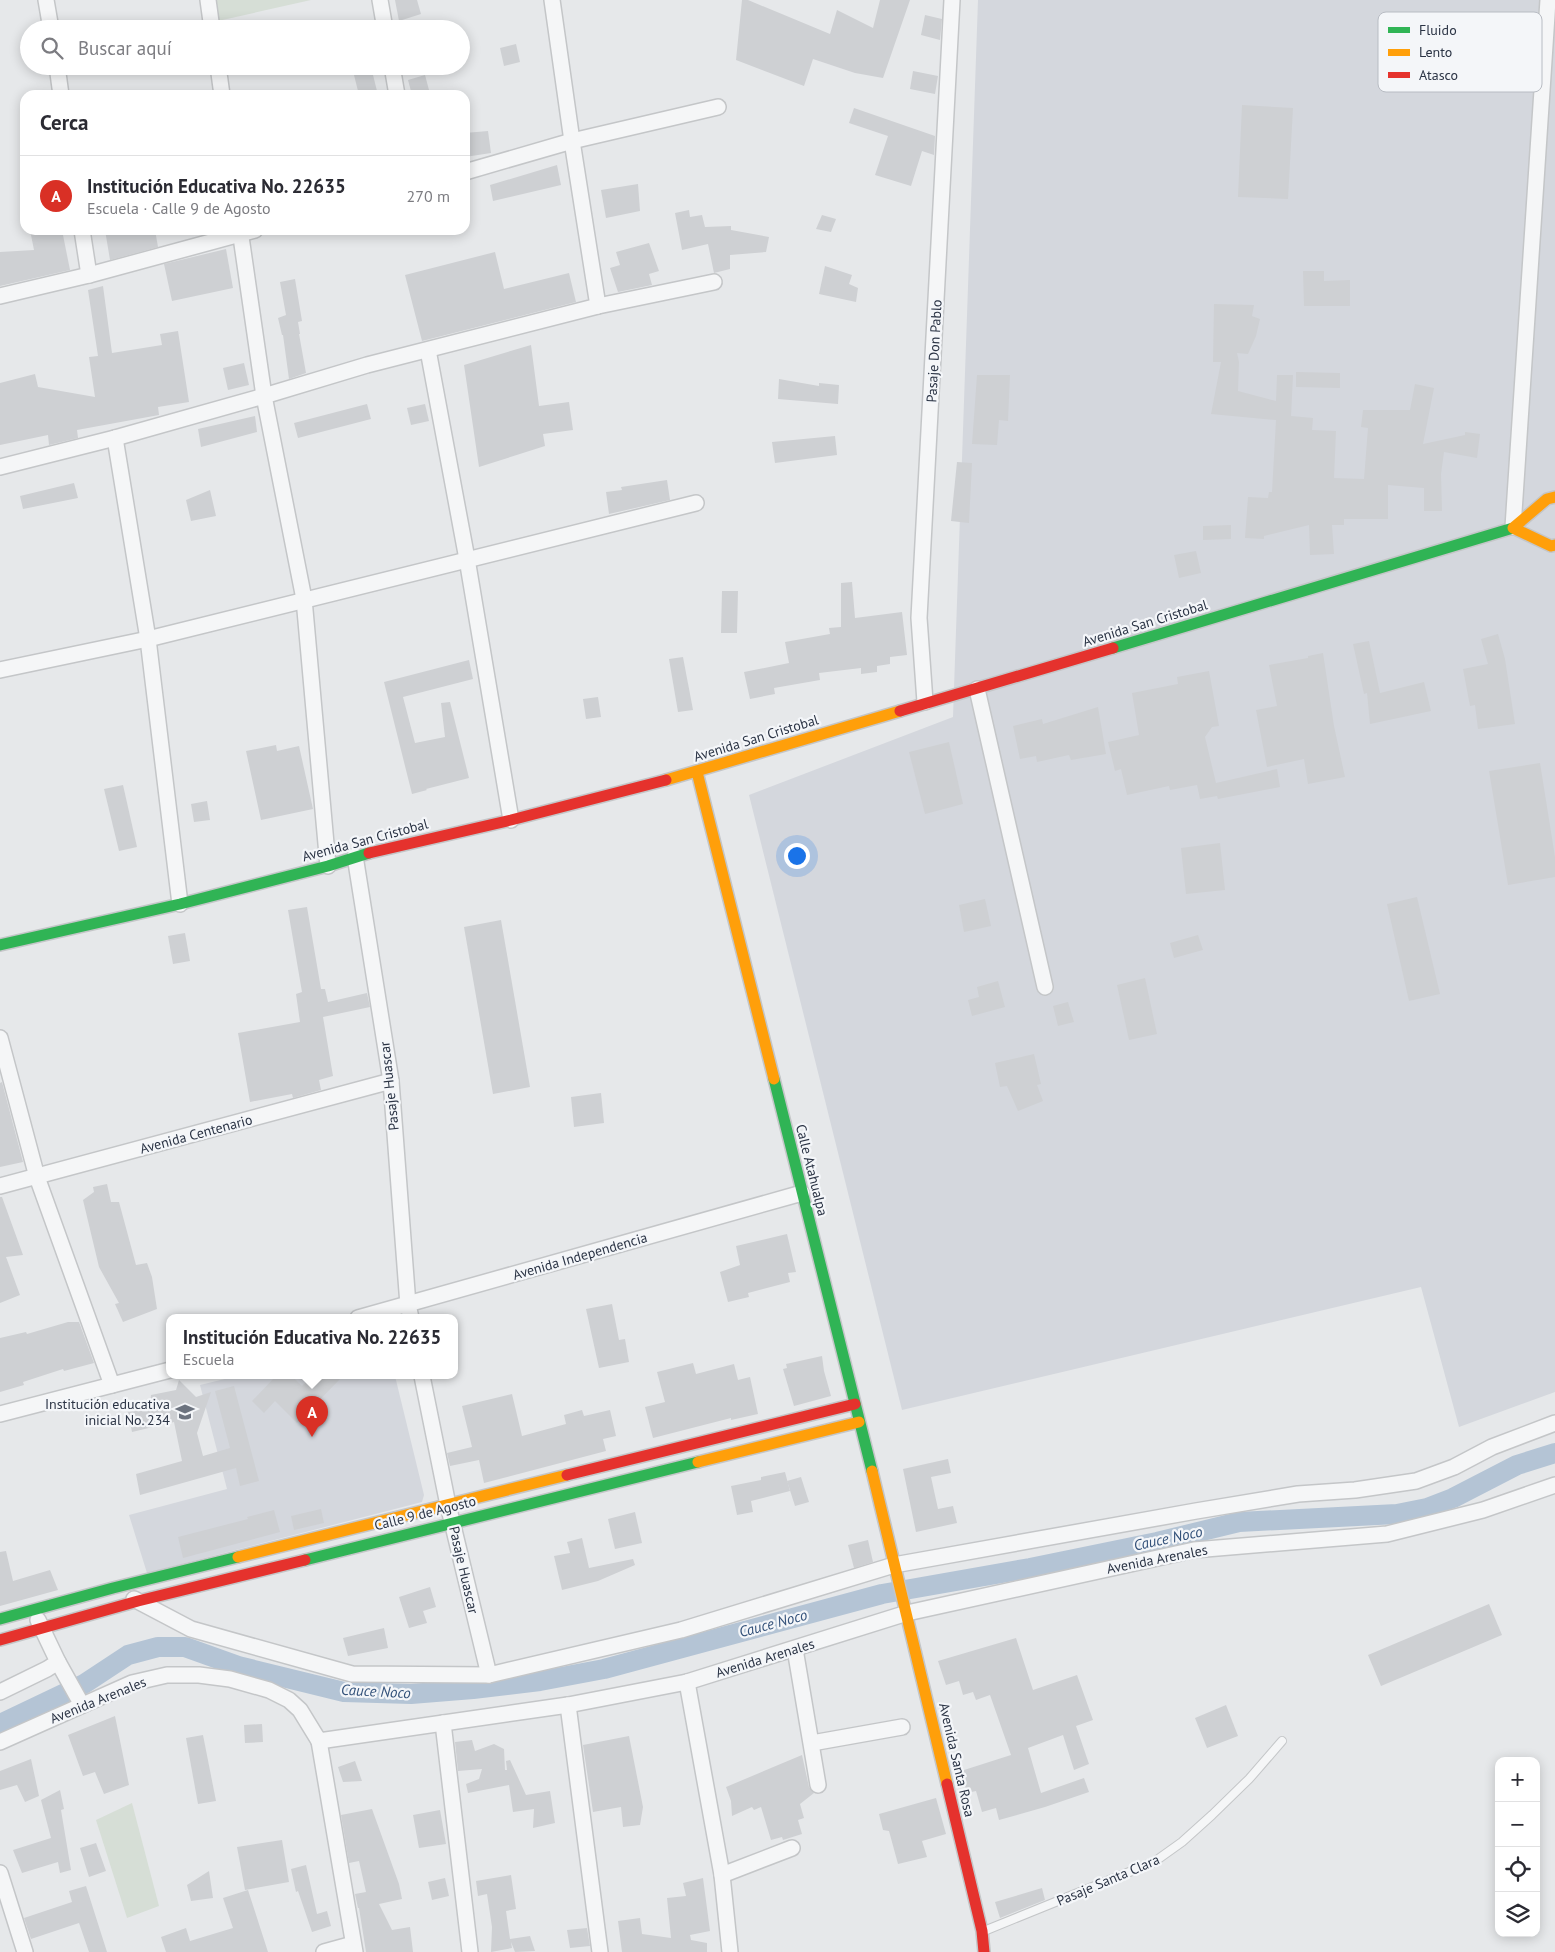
<!DOCTYPE html>
<html lang="es">
<head>
<meta charset="utf-8">
<style>
  :root { --surface:#fff; --page:#f2f2f3; --text:#2b2b33; --muted:#7c7c81; --line:#e1e1e2; --accent:#d93025 }
  body { margin:0; font-family:"PT Sans",sans-serif; background:var(--page); color:var(--text) }
  .controls { position:absolute; right:15px; bottom:15px; display:grid; overflow:hidden; border-radius:10px; box-shadow:0 2px 12px #0003 }
  .controls button { width:45px; height:45px; display:grid; place-items:center; padding:0; border:0; border-bottom:1px solid var(--line); background:var(--surface); color:var(--text); font:25px sans-serif }
  .you { position:absolute; left:796px; top:855px; width:18px; height:18px; margin:-12px; border:4px solid #fff; border-radius:50%; background:#1a73e8; box-shadow:0 0 0 8px #1a73e833 }
  .badge { display:grid; place-items:center; width:32px; height:32px; border-radius:50%; background:var(--accent); color:#fff; font-size:16px; font-weight:700 }
  .pin { position:absolute; translate:-50% -41px; filter:drop-shadow(0 1px 2px #0008) }
  .pin::after { content:''; position:absolute; top:26px; width:18px; height:15px; background:inherit; clip-path:polygon(0 0,100% 0,50% 100%) }
  .popup { position:absolute; left:166px; top:1314px; width:292px; height:65px; box-sizing:border-box; display:grid; place-content:center; border-radius:10px; background:var(--surface); filter:drop-shadow(0 1px 4px #0005); font-size:16px; white-space:nowrap; color:var(--muted) }
  .popup b { font-size:19px; color:var(--text) }
  .popup::after { content:''; position:absolute; left:50%; top:100%; margin-left:-10px; border:10px solid transparent; border-top-color:var(--surface) }
  .list { margin:0; padding:0; list-style:none }
  h2 { display:flex; justify-content:space-between; align-items:center; height:65px; margin:0; padding:0 20px; font-size:21px }
  h2 small { font-size:16px; font-weight:400; color:var(--muted) }
  .list li { display:grid; grid-template-columns:32px 1fr auto; gap:15px; align-items:center; box-sizing:border-box; height:80px; padding:0 20px; border-top:1px solid var(--line) }
  .list b { display:block; font-size:19px; white-space:nowrap }
  .list p { margin:0; font-size:16px; white-space:nowrap; color:var(--muted) }
  .list em { font-size:16px; font-style:normal; color:var(--muted) }
  .icon { flex:none; width:28px; height:28px; fill:none; stroke:currentColor; stroke-width:2; stroke-linecap:round; stroke-linejoin:round }
  .map { position:relative; flex:none; width:1555px; height:1952px; overflow:hidden }
  .search { position:absolute; background:var(--surface); box-shadow:0 2px 12px #0003; left:20px; top:20px; width:450px; height:55px; display:flex; align-items:center; gap:12px; box-sizing:border-box; padding:0 18px; border-radius:28px; color:var(--muted); font-size:19px }
  .panel { position:absolute; background:var(--surface); box-shadow:0 2px 12px #0003; left:20px; top:90px; width:450px; height:145px; border-radius:15px }
  .map>svg:first-child { display:block }
</style>
</head>
<body>
<div class="map">
<svg width="1555" height="1952" viewBox="0 0 1555 1952">
  <rect width="100%" height="100%" fill="#e6e8ea"/>
  <g fill="#d4d7dd">
    <polygon points="978,0 1555,0 1555,1392 1459,1427 1421,1287 902,1410 749,795 953,717"/>
    <polygon points="237,1376 242,1376 246,1379 257,1376 395,1376 424,1495 422,1502 147,1573 129,1515 227,1489 200,1385"/>
  </g>
  <g fill="#d6ded6">
    <polygon points="215,0 311,0 218,21"/>
    <polygon points="132,1803 159,1906 127,1918 96,1820"/>
  </g>
  <g fill="none" stroke-linecap="round" stroke-linejoin="round">
    <polyline stroke="#b4c4d5" stroke-width="20" points="0,1724 84,1684 128,1655 158,1647 185,1647 238,1666 344,1692 411,1694 473,1689 540,1681 604,1669 882,1594 1030,1568 1157,1542 1239,1522 1397,1514 1427,1508 1453,1498 1517,1465 1555,1453"/>
  </g>
  <g fill="#ced0d3">
    <polygon points="395,0 417,0 421,14 399,21"/>
    <polygon points="742,0 748,0 830,34 837,10 873,28 880,0 910,0 883,78 855,73 813,59 804,86 736,60"/>
    <polygon points="925,15 942,19 940,40 921,35"/>
    <polygon points="516,44 520,62 504,66 500,48"/>
    <polygon points="372,71 378,95 359,95 354,75"/>
    <polygon points="913,71 938,76 935,94 910,89"/>
    <polygon points="425,75 429,90 412,95 408,80"/>
    <polygon points="1242,105 1293,108 1288,199 1238,197"/>
    <polygon points="854,108 935,136 934,155 922,151 911,186 875,175 888,136 849,123"/>
    <polygon points="488,131 491,153 465,157 465,133"/>
    <polygon points="557,165 561,185 493,201 490,185"/>
    <polygon points="638,184 640,211 606,218 601,190"/>
    <polygon points="689,210 690,217 702,215 705,227 731,226 731,230 769,237 766,252 730,255 730,269 714,273 708,244 682,250 675,213"/>
    <polygon points="822,215 836,219 831,232 816,229"/>
    <polygon points="30,230 62,230 70,270 0,286 0,252 34,250"/>
    <polygon points="105,230 155,230 158,247 110,260"/>
    <polygon points="649,243 659,271 649,274 652,285 618,292 610,268 620,265 616,252"/>
    <polygon points="226,249 233,288 172,301 164,264"/>
    <polygon points="495,252 504,289 569,273 576,302 422,341 405,275"/>
    <polygon points="825,266 852,275 849,284 858,288 856,302 819,294"/>
    <polygon points="1303,271 1324,271 1324,281 1350,280 1350,306 1304,306"/>
    <polygon points="295,279 302,321 298,322 300,334 299,334 306,373 289,379 283,335 282,335 278,318 286,315 280,282"/>
    <polygon points="103,286 112,353 162,345 160,334 178,331 189,402 158,407 159,415 77,430 78,438 49,445 48,435 0,445 0,383 35,374 38,387 95,397 89,357 98,356 88,290"/>
    <polygon points="1214,304 1254,305 1252,316 1260,319 1256,336 1248,354 1237,353 1239,362 1238,391 1276,401 1277,375 1293,375 1291,416 1313,418 1312,430 1336,431 1334,478 1364,479 1368,428 1361,427 1363,410 1410,410 1415,384 1434,388 1423,444 1465,435 1465,432 1480,434 1477,458 1444,452 1441,474 1442,511 1424,511 1424,488 1388,485 1388,519 1344,519 1344,525 1332,525 1334,554 1310,555 1309,525 1264,536 1264,539 1245,538 1248,497 1268,498 1269,492 1272,492 1276,420 1211,414 1221,362 1213,362"/>
    <polygon points="531,345 539,406 569,402 573,430 543,434 545,446 479,467 464,365"/>
    <polygon points="244,363 249,385 228,390 223,368"/>
    <polygon points="1296,372 1340,373 1340,388 1296,387"/>
    <polygon points="977,375 1010,375 1008,421 999,420 997,445 972,444"/>
    <polygon points="779,379 819,386 819,383 839,385 838,404 778,399"/>
    <polygon points="367,404 371,419 298,438 294,423"/>
    <polygon points="425,404 429,421 411,425 407,408"/>
    <polygon points="255,416 257,432 201,447 198,429"/>
    <polygon points="835,436 837,455 775,463 772,442"/>
    <polygon points="957,462 972,463 969,523 951,521"/>
    <polygon points="667,480 670,500 609,514 606,492 622,490 621,487"/>
    <polygon points="74,483 78,498 23,509 20,496"/>
    <polygon points="210,490 216,516 191,521 186,500"/>
    <polygon points="1231,525 1231,539 1203,540 1203,526"/>
    <polygon points="1196,551 1201,573 1179,578 1174,555"/>
    <polygon points="852,582 855,618 902,612 907,655 890,657 890,664 877,666 877,672 861,674 861,668 819,673 820,680 774,688 775,694 750,699 744,672 789,663 785,642 830,634 829,628 841,627 841,583"/>
    <polygon points="722,591 738,591 737,633 721,633"/>
    <polygon points="1498,634 1505,659 1515,724 1478,729 1475,705 1470,706 1463,669 1488,664 1481,639"/>
    <polygon points="1369,641 1380,693 1424,682 1431,711 1370,724 1367,693 1364,694 1353,644"/>
    <polygon points="1323,653 1334,726 1345,777 1308,784 1304,759 1267,767 1256,710 1277,706 1269,665 1308,658 1308,656"/>
    <polygon points="683,657 693,710 678,712 669,659"/>
    <polygon points="469,660 473,679 403,697 415,743 445,737 441,703 450,702 469,778 426,789 427,790 412,794 384,682"/>
    <polygon points="1209,671 1219,726 1212,727 1205,737 1216,783 1277,769 1280,787 1218,799 1217,796 1200,799 1197,785 1170,790 1169,786 1127,795 1121,769 1115,771 1108,742 1139,735 1132,693 1178,684 1177,677"/>
    <polygon points="598,697 601,717 586,719 583,699"/>
    <polygon points="1098,707 1106,754 1071,760 1069,755 1037,762 1036,756 1020,759 1013,726 1042,719 1043,724"/>
    <polygon points="949,742 963,804 925,814 909,752"/>
    <polygon points="276,745 277,751 299,746 313,809 261,820 246,751"/>
    <polygon points="1540,763 1555,857 1555,877 1508,885 1489,771"/>
    <polygon points="123,785 137,847 119,851 104,789"/>
    <polygon points="207,801 210,820 194,822 191,804"/>
    <polygon points="1220,843 1225,890 1186,894 1181,848"/>
    <polygon points="1417,897 1440,994 1409,1001 1387,904"/>
    <polygon points="985,899 991,926 964,932 959,905"/>
    <polygon points="307,907 321,989 325,989 328,1002 367,993 370,1007 323,1017 333,1076 319,1080 321,1090 293,1098 292,1094 250,1102 238,1033 300,1022 296,994 302,992 288,910"/>
    <polygon points="501,920 530,1087 493,1094 464,927"/>
    <polygon points="185,933 190,961 173,964 168,936"/>
    <polygon points="1198,935 1203,950 1174,958 1170,943"/>
    <polygon points="1145,978 1157,1034 1129,1040 1117,985"/>
    <polygon points="998,981 1005,1007 972,1016 968,1000 979,997 977,987"/>
    <polygon points="1068,1002 1074,1022 1058,1026 1053,1006"/>
    <polygon points="1034,1054 1041,1084 1037,1085 1043,1101 1018,1111 1007,1086 1000,1087 995,1063"/>
    <polygon points="2,1082 23,1162 0,1167 0,1083"/>
    <polygon points="601,1093 604,1123 574,1127 571,1097"/>
    <polygon points="107,1184 111,1202 119,1202 136,1265 147,1263 152,1277 157,1309 123,1322 115,1304 119,1303 99,1267 83,1200 94,1192 93,1187"/>
    <polygon points="0,1197 2,1197 23,1255 6,1257 20,1295 0,1303"/>
    <polygon points="787,1234 796,1272 788,1273 790,1282 748,1293 749,1297 728,1302 720,1272 740,1265 736,1246"/>
    <polygon points="612,1304 619,1340 625,1339 629,1362 599,1368 586,1309"/>
    <polygon points="68,1322 79,1322 94,1363 64,1371 63,1369 23,1382 24,1385 0,1392 0,1338 26,1332 27,1334"/>
    <polygon points="822,1356 824,1371 831,1396 794,1406 783,1369 787,1368 786,1364"/>
    <polygon points="693,1363 696,1374 734,1364 738,1380 750,1377 758,1414 731,1420 731,1418 653,1438 645,1407 665,1402 657,1372"/>
    <polygon points="276,1376 292,1376 302,1386 312,1376 343,1376 297,1423 275,1401 264,1413 252,1401"/>
    <polygon points="179,1380 196,1397 211,1392 197,1433 203,1456 230,1448 215,1391 234,1386 259,1481 240,1486 236,1468 140,1495 136,1474 182,1461 174,1422 132,1432 128,1412 150,1407 151,1395 176,1390"/>
    <polygon points="512,1394 522,1436 566,1424 564,1415 582,1410 584,1416 610,1410 616,1436 603,1439 606,1451 484,1483 479,1460 450,1466 447,1453 472,1447 462,1406"/>
    <polygon points="948,1459 951,1473 931,1477 938,1509 953,1506 957,1523 916,1532 903,1469"/>
    <polygon points="785,1472 790,1491 751,1501 753,1512 737,1515 731,1486 761,1480 761,1477"/>
    <polygon points="801,1477 809,1502 795,1506 787,1481"/>
    <polygon points="321,1509 324,1523 294,1530 291,1516"/>
    <polygon points="274,1510 280,1532 183,1558 178,1537 248,1519 247,1517"/>
    <polygon points="635,1512 642,1543 615,1549 608,1519"/>
    <polygon points="582,1538 589,1568 633,1559 635,1565 598,1581 562,1590 554,1556 570,1553 567,1542"/>
    <polygon points="868,1540 873,1562 854,1568 848,1545"/>
    <polygon points="6,1551 13,1581 50,1570 58,1590 0,1606 0,1552"/>
    <polygon points="430,1587 436,1607 423,1611 427,1623 409,1628 399,1597"/>
    <polygon points="1489,1604 1502,1635 1381,1686 1368,1655"/>
    <polygon points="384,1628 388,1648 348,1656 343,1638"/>
    <polygon points="1016,1638 1033,1690 1077,1675 1093,1720 1076,1726 1089,1764 1074,1770 1063,1735 1028,1748 1041,1793 1084,1778 1089,1792 1045,1807 999,1820 996,1808 982,1812 976,1791 967,1793 961,1771 1011,1755 990,1695 976,1700 973,1692 963,1695 959,1681 946,1685 938,1661"/>
    <polygon points="1226,1705 1238,1736 1207,1748 1195,1718"/>
    <polygon points="115,1716 129,1785 104,1794 95,1772 83,1776 68,1735"/>
    <polygon points="262,1724 263,1742 245,1743 244,1725"/>
    <polygon points="203,1735 216,1801 198,1804 186,1738"/>
    <polygon points="629,1736 643,1807 640,1825 623,1827 621,1807 593,1812 583,1745"/>
    <polygon points="472,1740 475,1751 494,1744 504,1749 505,1770 507,1770 506,1761 510,1760 526,1795 550,1791 555,1823 533,1828 534,1809 513,1812 509,1785 468,1793 466,1784 479,1779 482,1769 458,1771 455,1742"/>
    <polygon points="802,1755 809,1787 814,1793 800,1804 804,1818 798,1820 802,1834 783,1840 782,1837 771,1840 761,1807 754,1810 752,1807 732,1816 731,1801 726,1787"/>
    <polygon points="31,1759 39,1796 25,1802 17,1785 0,1790 0,1771"/>
    <polygon points="355,1761 362,1781 343,1782 338,1767"/>
    <polygon points="60,1790 64,1809 61,1810 71,1870 60,1873 58,1862 22,1873 13,1850 51,1838 41,1800"/>
    <polygon points="936,1798 946,1834 922,1841 927,1857 898,1864 889,1831 883,1830 879,1814"/>
    <polygon points="372,1809 399,1884 402,1899 379,1904 392,1930 410,1927 413,1952 366,1952 359,1908 358,1908 355,1894 366,1892 359,1861 349,1863 341,1815"/>
    <polygon points="440,1810 446,1844 419,1848 413,1815"/>
    <polygon points="282,1840 289,1882 245,1890 237,1847"/>
    <polygon points="96,1843 106,1871 89,1877 80,1848"/>
    <polygon points="306,1865 317,1914 327,1911 331,1926 312,1932 298,1891 296,1892 291,1869"/>
    <polygon points="209,1871 213,1898 191,1901 187,1885"/>
    <polygon points="511,1875 516,1909 506,1911 510,1939 530,1936 535,1951 515,1952 511,1942 512,1948 491,1952 492,1927 487,1894 478,1896 476,1881"/>
    <polygon points="445,1878 449,1896 432,1900 428,1882"/>
    <polygon points="703,1878 710,1931 690,1935 691,1940 707,1943 707,1952 622,1952 618,1921 640,1918 642,1934 671,1938 667,1898 686,1896 683,1883"/>
    <polygon points="86,1886 107,1952 89,1952 79,1923 31,1939 24,1918 72,1902 69,1891"/>
    <polygon points="1042,1888 1045,1900 1000,1918 995,1902"/>
    <polygon points="248,1890 268,1952 166,1952 161,1937 186,1928 190,1941 233,1928 223,1898"/>
    <polygon points="587,1928 590,1946 570,1948 567,1930"/>
  </g>
  <g fill="none" stroke-linecap="round" stroke-linejoin="round">
    <g stroke="#c4c6c8" stroke-width="10">
      <polyline id="lane" points="984,1931 1154,1862 1182,1842 1212,1815 1249,1779 1282,1741"/>
    </g>
    <g stroke="#c4c6c8" stroke-width="18">
      <g id="street">
        <polyline points="46,0 51,29"/>
        <polyline points="208,0 212,29"/>
        <polyline points="380,0 385,29"/>
        <polyline points="57,66 61,95"/>
        <polyline points="218,66 222,95"/>
        <polyline points="392,66 397,95"/>
        <polyline points="465,172 572,141 718,107"/>
        <polyline points="82,230 89,275"/>
        <polyline points="240,230 264,396 304,599 328,866"/>
        <polyline points="0,296 89,275 255,230"/>
        <polyline points="598,306 714,282"/>
        <polyline points="428,350 467,559 511,820"/>
        <polyline points="115,438 148,639 180,904"/>
        <polyline points="0,467 115,438 264,396 367,365 598,306 572,141 552,0"/>
        <polyline points="1513,527 1548,0"/>
        <polyline points="0,670 148,639 696,503"/>
        <polyline points="977,689 1045,987"/>
        <polyline points="925,702 919,618 952,0"/>
        <polyline points="355,856 391,1081 408,1305 411,1318"/>
        <polyline points="0,1038 37,1177 112,1385"/>
        <polyline points="0,1186 391,1081"/>
        <polyline points="358,1318 802,1193"/>
        <polyline points="422,1376 448,1505 489,1675"/>
        <polyline points="0,1414 170,1370"/>
        <polyline points="134,1599 191,1629 352,1674 489,1675 681,1630 894,1565 1196,1511 1298,1494 1355,1490 1416,1481 1454,1467 1492,1447 1555,1423"/>
        <polyline points="795,1649 818,1785"/>
        <polyline points="58,1662 82,1705"/>
        <polyline points="687,1682 722,1875 730,1952"/>
        <polyline points="0,1692 47,1669 58,1662 38,1620"/>
        <polyline points="568,1705 600,1952"/>
        <polyline points="443,1723 470,1952"/>
        <polyline points="319,1741 355,1952"/>
        <polyline points="0,1742 132,1683 167,1675 199,1675 230,1679 269,1690 289,1700 300,1710 319,1741 568,1705 687,1682 907,1613 1194,1550 1387,1534 1483,1510 1555,1485"/>
        <polyline points="812,1743 902,1727"/>
        <polyline points="0,1873 25,1952"/>
        <polyline points="722,1875 792,1848"/>
        <polyline points="324,1952 353,1944"/>
      </g>
    </g>
    <g stroke="#c4c6c8" stroke-width="14">
      <g id="fast">
        <polyline points="1113,648 1513,528"/>
        <polyline points="0,945 180,904 328,866 369,853"/>
        <polyline points="774,1079 872,1471"/>
        <polyline points="305,1560 698,1462"/>
        <polyline points="0,1619 113,1588 238,1557"/>
      </g>
    </g>
    <g stroke="#c4c6c8" stroke-width="14">
      <g id="slow">
        <polyline points="1555,497 1547,499 1513,528 1551,546 1555,545"/>
        <polyline points="697,772 774,1079"/>
        <polyline points="666,780 900,711"/>
        <polyline points="698,1462 859,1422"/>
        <polyline points="872,1471 947,1784"/>
        <polyline points="238,1557 567,1475"/>
      </g>
    </g>
    <g stroke="#c4c6c8" stroke-width="14">
      <g id="jam">
        <polyline points="900,711 1113,648"/>
        <polyline points="369,853 511,820 666,780"/>
        <polyline points="567,1475 855,1404"/>
        <polyline points="0,1640 138,1601 305,1560"/>
        <polyline points="947,1784 982,1931 984,1952"/>
      </g>
    </g>
    <use href="#lane" stroke="#f5f6f7" stroke-width="8"/>
    <use href="#street" stroke="#f5f6f7" stroke-width="15"/>
    <use href="#fast" stroke="#30b455" stroke-width="11"/>
    <use href="#slow" stroke="#ff9f0a" stroke-width="11"/>
    <use href="#jam" stroke="#e5322d" stroke-width="11"/>
  </g>
  <defs>
    <g id="school-bare" transform="scale(1.5)"><path d="M0-5L7-2L0 1L-7-2ZM-4 1L0 2.5L4 1V4Q0 6-4 4Z" fill="#6c737f" stroke="#f4f6f9" stroke-width="2.5" paint-order="stroke"/></g>
  </defs>
  <g fill-rule="evenodd">
    <use href="#school-bare" x="185" y="1412"/>
  </g>
  <g text-anchor="middle" dominant-baseline="central" stroke-width="4.5" stroke-linejoin="round" paint-order="stroke">
    <g font-size="14" fill="#2b3445" stroke="#f4f6f9">
      <text transform="translate(934 351) rotate(-87)">Pasaje Don Pablo</text>
      <text transform="translate(1145 623) rotate(-17)">Avenida San Cristobal</text>
      <text transform="translate(756 738) rotate(-17)">Avenida San Cristobal</text>
      <text transform="translate(365 840) rotate(-15)">Avenida San Cristobal</text>
      <text transform="translate(389 1086) rotate(-96)">Pasaje Huascar</text>
      <text transform="translate(196 1134) rotate(-15)">Avenida Centenario</text>
      <text transform="translate(812 1170) rotate(76)">Calle Atahualpa</text>
      <text transform="translate(580 1256) rotate(-16)">Avenida Independencia</text>
      <text transform="translate(425 1513) rotate(-14)">Calle 9 de Agosto</text>
      <text transform="translate(1157 1559) rotate(-11)">Avenida Arenales</text>
      <text transform="translate(464 1570) rotate(77)">Pasaje Huascar</text>
      <text transform="translate(765 1658) rotate(-17)">Avenida Arenales</text>
      <text transform="translate(98 1700) rotate(-22)">Avenida Arenales</text>
      <text transform="translate(957 1760) rotate(77)">Avenida Santa Rosa</text>
      <text transform="translate(1108 1880) rotate(-23)">Pasaje Santa Clara</text>
    </g>
    <g font-size="14" fill="#2b3445" stroke="#f4f6f9" text-anchor="end">
      <text x="170" y="1404">Institución educativa<tspan x="170" dy="16">inicial No. 234</tspan></text>
    </g>
    <g font-size="15" font-style="italic" fill="#34527a" stroke="#f4f6f9">
      <text transform="translate(1168 1538) rotate(-12)">Cauce Noco</text>
      <text transform="translate(773 1623) rotate(-15)">Cauce Noco</text>
      <text transform="translate(376 1691) rotate(3)">Cauce Noco</text>
    </g>
  </g>
  <rect x="1378" y="12" width="164" height="80" rx="8" fill="#f4f6f9" stroke="#b8bcc3" stroke-width="1"/>
  <rect x="1388" y="27" width="22" height="6" fill="#30b455"/>
  <rect x="1388" y="49" width="22" height="7" fill="#ff9f0a"/>
  <rect x="1388" y="72" width="22" height="6" fill="#e5322d"/>
  <g font-size="14" fill="#2b3445">
    <text x="1419" y="35">Fluido</text>
    <text x="1419" y="57">Lento</text>
    <text x="1419" y="80">Atasco</text>
  </g>
</svg>
<div class="controls">
<button>+</button>
<button>−</button>
<button><svg class="icon" aria-label="locate" viewBox="0 0 24 24"><circle cx="12" cy="12" r="6"/><path d="M12 2v4M12 18v4M2 12h4M18 12h4"/></svg></button>
<button><svg class="icon" aria-label="layers" viewBox="0 0 24 24"><path d="M12 4l9 5-9 5-9-5zM3 14l9 5 9-5"/></svg></button>
</div>
<div class="you"></div>
<div class="pin badge" style="left:312px;top:1437px">A</div>
<div class="popup"><b>Institución Educativa No. 22635</b>Escuela</div>
<div class="search"><svg class="icon" aria-label="search" viewBox="0 0 24 24"><circle cx="10" cy="10" r="6"/><path d="M15 15l6 6"/></svg>Buscar aquí</div>
<section class="panel">
<h2>Cerca<small></small></h2>
<ul class="list">
<li><span class="badge">A</span><div><b>Institución Educativa No. 22635</b><p>Escuela · Calle 9 de Agosto</p></div><em>270 m</em></li>
</ul>
</section>
</div>
</body>
</html>
